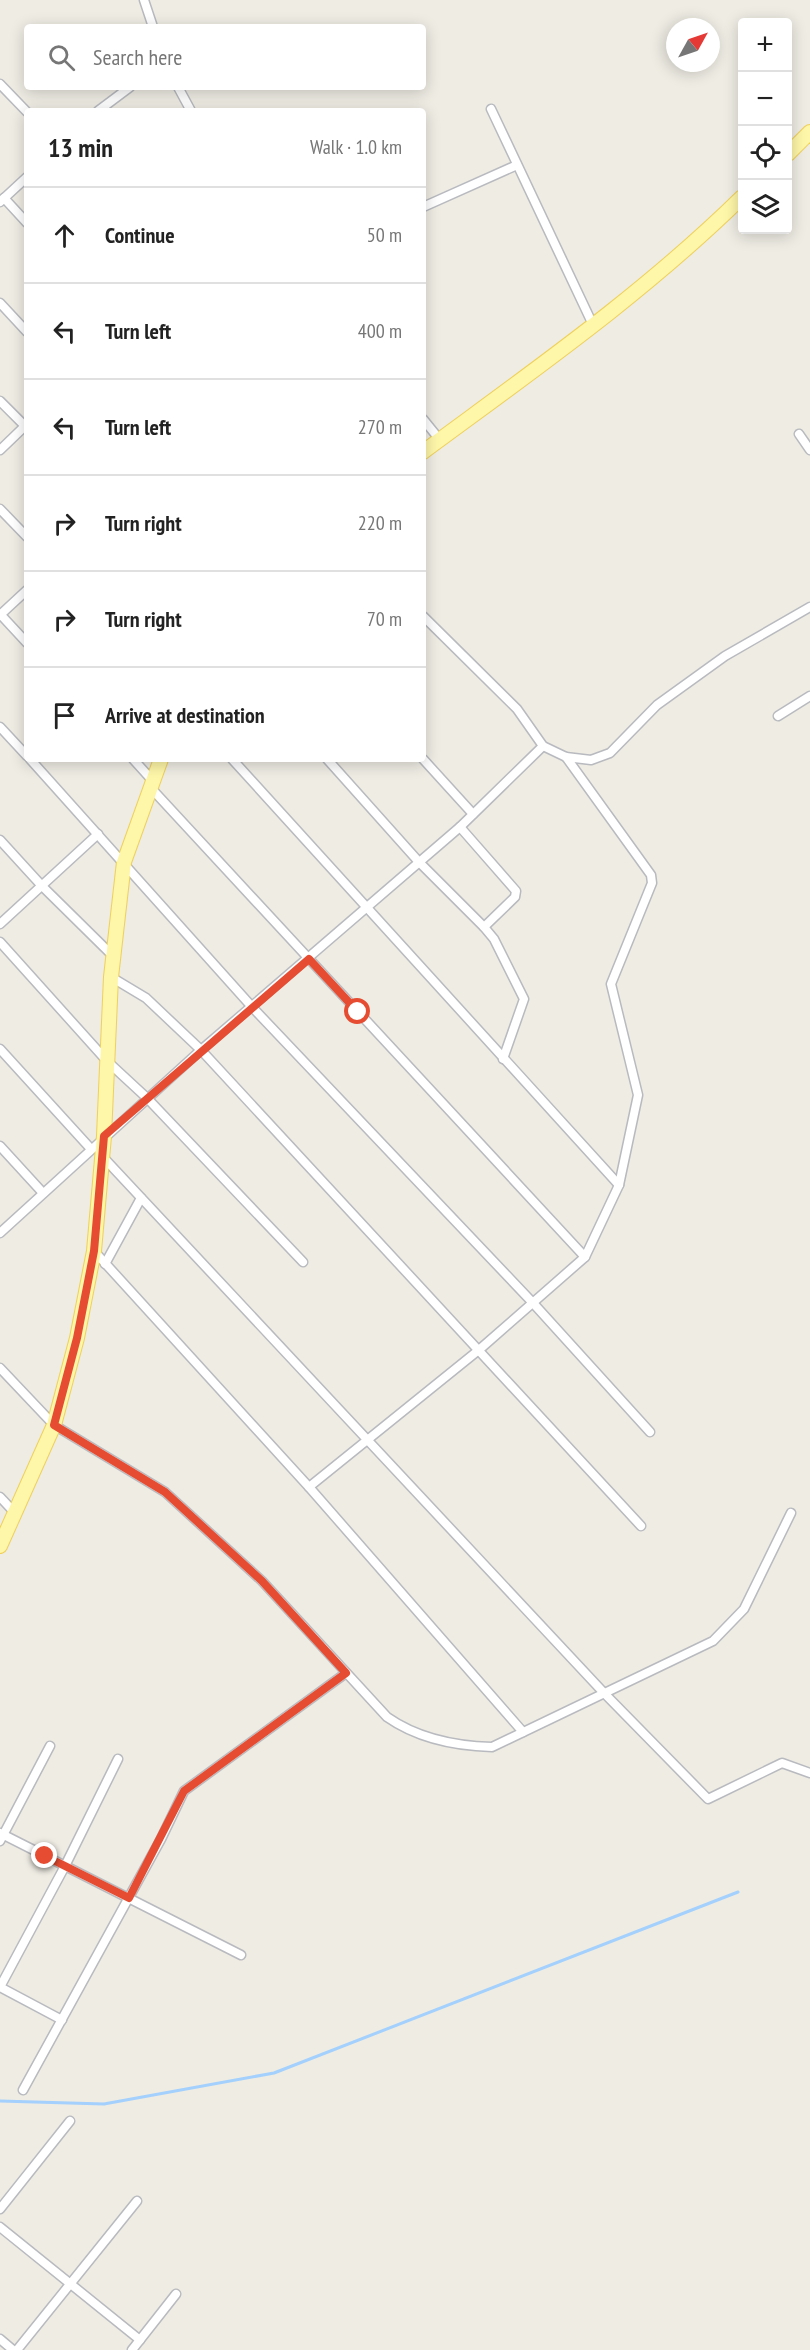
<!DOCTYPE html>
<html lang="en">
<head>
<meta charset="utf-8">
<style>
  :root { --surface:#fff; --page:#f2f2f2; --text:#222; --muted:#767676; --line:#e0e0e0 }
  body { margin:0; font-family:"PT Sans Narrow",sans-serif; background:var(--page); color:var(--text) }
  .controls { position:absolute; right:18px; top:18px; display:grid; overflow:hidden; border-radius:6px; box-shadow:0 3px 15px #0003 }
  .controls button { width:54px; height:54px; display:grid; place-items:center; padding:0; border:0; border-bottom:2px solid var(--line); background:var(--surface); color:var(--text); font:30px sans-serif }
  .compass { position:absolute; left:666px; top:18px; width:54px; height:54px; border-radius:50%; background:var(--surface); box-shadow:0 3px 15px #0003; rotate:50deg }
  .stop { position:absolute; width:18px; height:18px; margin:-14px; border:4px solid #e64c31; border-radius:50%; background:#fff }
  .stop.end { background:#e64c31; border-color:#fff; box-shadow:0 2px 6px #0008 }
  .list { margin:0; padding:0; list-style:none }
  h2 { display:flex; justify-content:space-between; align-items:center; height:78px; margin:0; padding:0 24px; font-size:26px }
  h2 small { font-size:20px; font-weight:400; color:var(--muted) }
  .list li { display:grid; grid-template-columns:39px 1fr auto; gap:18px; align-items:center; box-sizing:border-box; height:96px; padding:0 24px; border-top:2px solid var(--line) }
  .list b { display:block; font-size:22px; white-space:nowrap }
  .list em { font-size:20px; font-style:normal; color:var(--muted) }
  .icon { flex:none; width:33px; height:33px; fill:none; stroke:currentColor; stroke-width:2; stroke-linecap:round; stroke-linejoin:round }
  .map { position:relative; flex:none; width:810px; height:2350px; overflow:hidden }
  .search { position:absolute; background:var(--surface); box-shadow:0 3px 15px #0003; left:24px; top:24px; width:402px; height:66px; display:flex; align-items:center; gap:15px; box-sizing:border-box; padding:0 21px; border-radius:6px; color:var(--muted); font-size:22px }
  .panel { position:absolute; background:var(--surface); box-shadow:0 3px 15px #0003; left:24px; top:108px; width:402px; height:654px; border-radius:6px }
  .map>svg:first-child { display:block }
</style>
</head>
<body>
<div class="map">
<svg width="810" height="2350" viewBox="0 0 810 2350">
  <rect width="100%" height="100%" fill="#eeece3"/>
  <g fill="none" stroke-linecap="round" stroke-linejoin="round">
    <polyline stroke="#a3d0fd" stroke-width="3" points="0,2101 104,2104 274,2073 738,1892"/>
    <g stroke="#b8babf" stroke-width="11">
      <g id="minor">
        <polyline points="144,0 153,27"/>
        <polyline points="0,84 27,112"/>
        <polyline points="178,87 191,111"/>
        <polyline points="491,109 594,327"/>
        <polyline points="98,111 130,87"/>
        <polyline points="4,198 27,223"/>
        <polyline points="0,202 27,177"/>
        <polyline points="423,207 517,165"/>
        <polyline points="0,303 27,332"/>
        <polyline points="0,401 27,428"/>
        <polyline points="423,419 440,440"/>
        <polyline points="799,434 810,450"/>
        <polyline points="0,450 25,426"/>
        <polyline points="0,509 27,537"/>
        <polyline points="0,614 27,643"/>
        <polyline points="0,615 27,590"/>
        <polyline points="423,616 517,709 543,746 566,757 591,760 610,753 657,705 725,656 810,607"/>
        <polyline points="778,716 810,696"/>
        <polyline points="0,727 27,756"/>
        <polyline points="30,759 253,1008 533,1303 650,1432"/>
        <polyline points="133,759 152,780"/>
        <polyline points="232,759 619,1185"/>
        <polyline points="327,759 419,862 484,927 494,939 524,999 503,1059"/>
        <polyline points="423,759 473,814"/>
        <polyline points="150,787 585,1257"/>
        <polyline points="460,827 516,891 515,897 484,927"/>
        <polyline points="0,840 42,886 114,957"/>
        <polyline points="0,924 98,834"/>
        <polyline points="0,942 107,1061 147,1098 303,1262"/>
        <polyline points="111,977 146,998 201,1050 641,1526"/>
        <polyline points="0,1049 91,1149"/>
        <polyline points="0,1146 43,1193"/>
        <polyline points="103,1157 604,1693 708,1799 782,1763 810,1773"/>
        <polyline points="0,1233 201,1050 460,827 543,746"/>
        <polyline points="94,1251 309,1487 523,1732"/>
        <polyline points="105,1264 141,1198"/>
        <path d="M0,1368L54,1425L165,1492L262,1581L387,1717C417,1738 456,1746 492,1747L713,1641L744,1609L791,1513"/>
        <polyline points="309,1487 480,1349 585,1257 619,1185 638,1095 611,984 652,883 651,875 566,757"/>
        <polyline points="0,1497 16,1514"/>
        <polyline points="0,1833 241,1955"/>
        <polyline points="0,1841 50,1746"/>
        <polyline points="62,2020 0,1987 65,1866 118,1759"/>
        <polyline points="23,2090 161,1839 184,1791 346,1673"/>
        <polyline points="0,2209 70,2121"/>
        <polyline points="0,2227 140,2340"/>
        <polyline points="0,2339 13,2350"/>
        <polyline points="17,2350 137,2201"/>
        <polyline points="132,2350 176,2294"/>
      </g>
    </g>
    <g stroke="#efd05b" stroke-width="16">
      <g id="primary">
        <polyline points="788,154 810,132"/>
        <path d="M423,452C534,370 643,294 742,197"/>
        <polyline points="0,1546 54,1425 77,1338 94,1251 104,1136 111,977 124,862 161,759"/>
      </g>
    </g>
    <use href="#minor" stroke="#fff" stroke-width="8"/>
    <use href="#primary" stroke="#fef6a8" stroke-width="14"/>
  </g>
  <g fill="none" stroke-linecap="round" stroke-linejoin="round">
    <polyline stroke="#e64c31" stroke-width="8" points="45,1856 129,1898 184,1791 346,1673 262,1581 165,1492 54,1425 77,1338 94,1251 104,1136 309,959 358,1012"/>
  </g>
</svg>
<div class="controls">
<button>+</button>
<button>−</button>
<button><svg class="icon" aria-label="locate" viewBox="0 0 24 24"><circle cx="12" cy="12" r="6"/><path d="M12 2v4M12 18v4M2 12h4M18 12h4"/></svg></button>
<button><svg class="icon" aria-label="layers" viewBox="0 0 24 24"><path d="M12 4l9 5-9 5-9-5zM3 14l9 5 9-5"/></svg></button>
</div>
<svg class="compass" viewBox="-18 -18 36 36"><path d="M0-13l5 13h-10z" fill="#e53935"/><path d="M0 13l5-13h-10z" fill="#767676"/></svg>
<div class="stop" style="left:358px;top:1012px"></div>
<div class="stop end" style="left:45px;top:1856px"></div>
<div class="search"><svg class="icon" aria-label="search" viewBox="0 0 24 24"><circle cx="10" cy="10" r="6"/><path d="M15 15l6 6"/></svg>Search here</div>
<section class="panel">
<h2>13 min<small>Walk · 1.0 km</small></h2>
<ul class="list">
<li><svg class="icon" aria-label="ahead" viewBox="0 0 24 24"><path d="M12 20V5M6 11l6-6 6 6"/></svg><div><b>Continue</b></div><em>50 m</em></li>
<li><svg class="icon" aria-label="left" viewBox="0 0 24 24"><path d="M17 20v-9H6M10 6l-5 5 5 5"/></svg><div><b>Turn left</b></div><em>400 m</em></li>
<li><svg class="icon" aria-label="left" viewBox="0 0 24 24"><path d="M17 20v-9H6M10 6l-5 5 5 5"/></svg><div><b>Turn left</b></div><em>270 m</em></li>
<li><svg class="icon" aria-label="right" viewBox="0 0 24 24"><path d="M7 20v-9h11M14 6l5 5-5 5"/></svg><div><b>Turn right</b></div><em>220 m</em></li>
<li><svg class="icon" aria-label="right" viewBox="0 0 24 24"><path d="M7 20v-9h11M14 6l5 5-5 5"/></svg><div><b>Turn right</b></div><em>70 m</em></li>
<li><svg class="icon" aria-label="arrive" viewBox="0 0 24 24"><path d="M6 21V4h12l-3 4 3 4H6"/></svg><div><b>Arrive at destination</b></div></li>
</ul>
</section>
</div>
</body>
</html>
